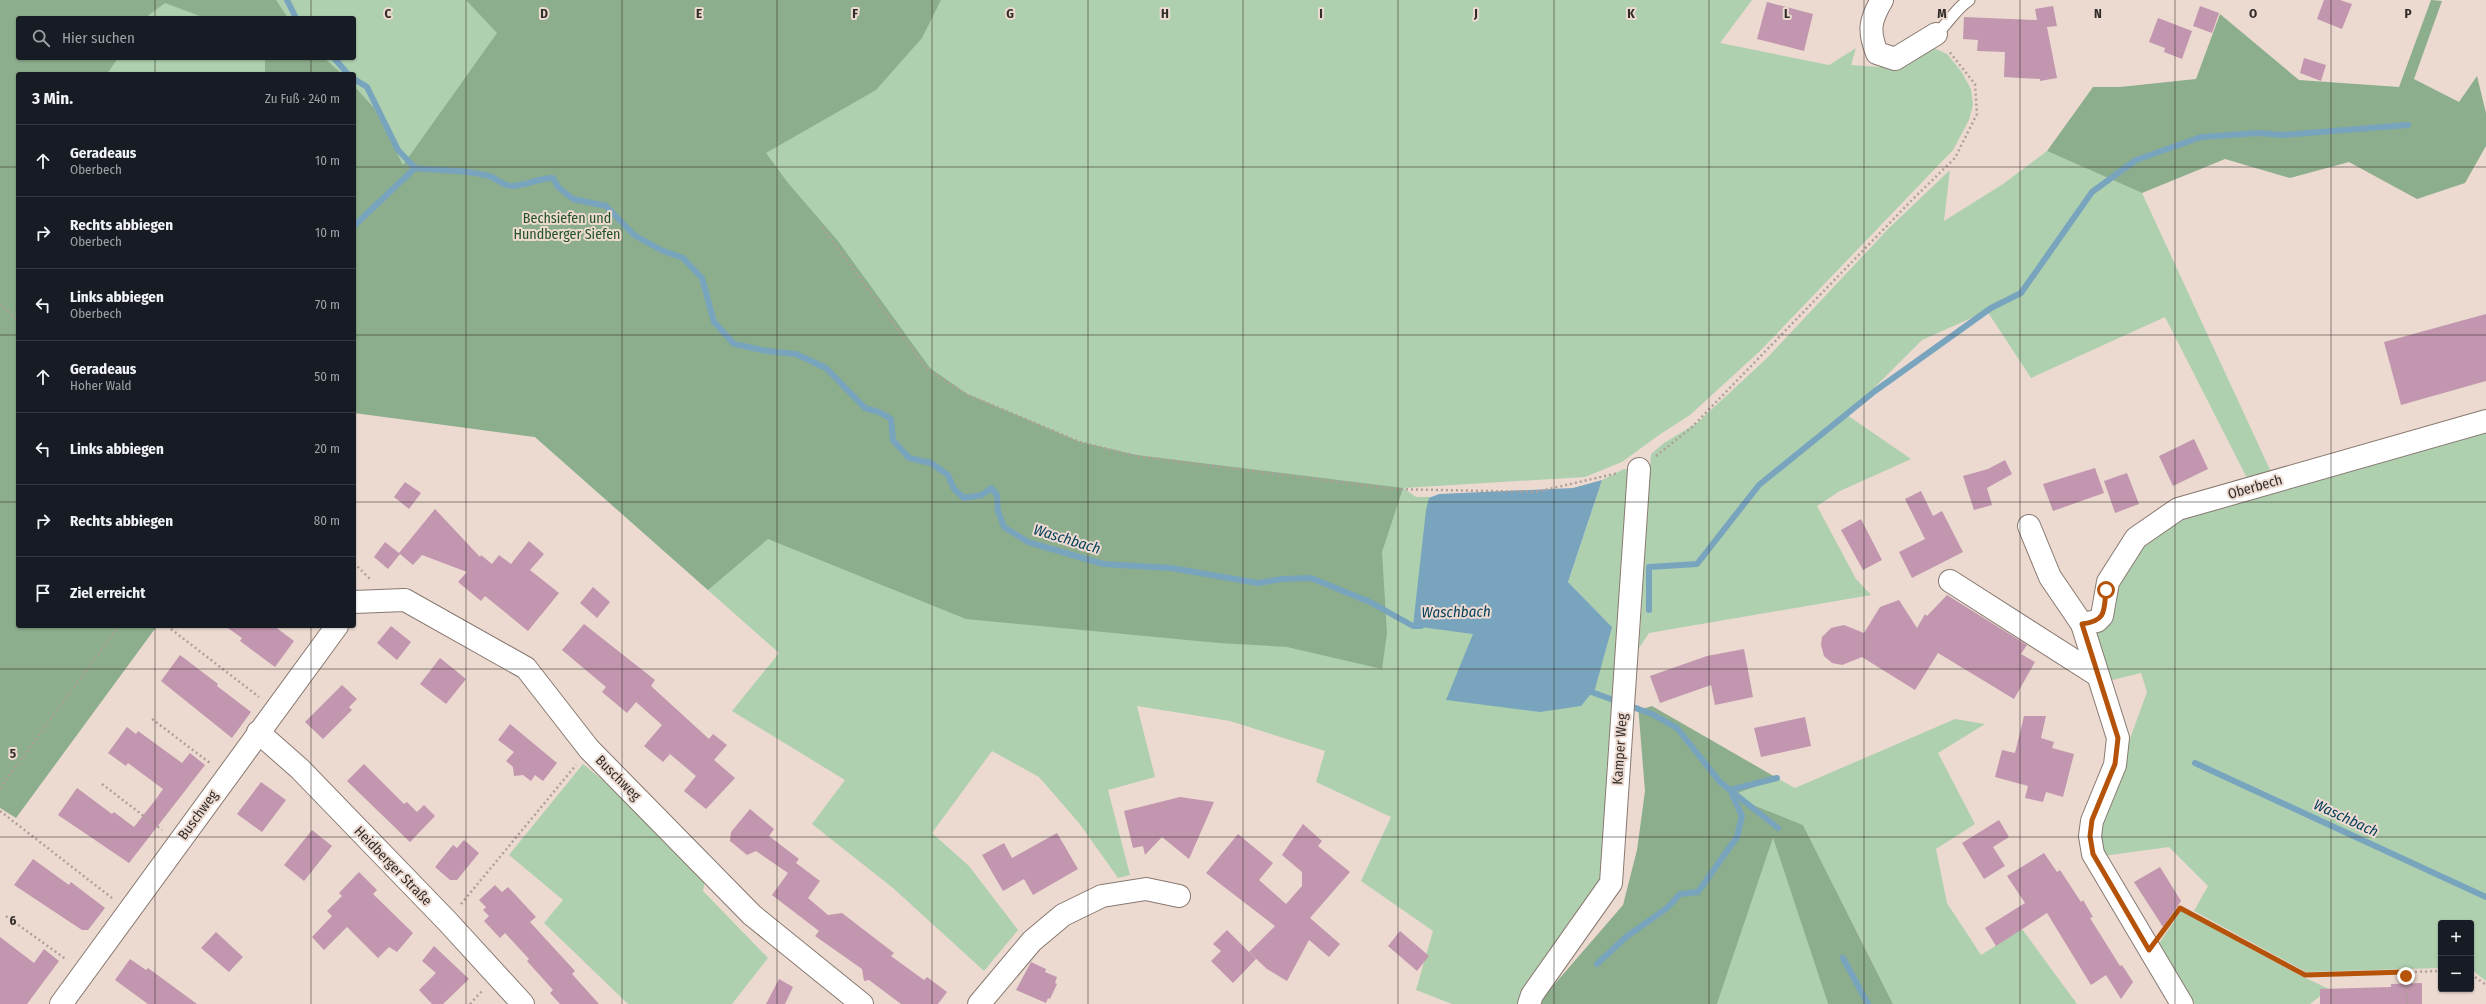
<!DOCTYPE html>
<html lang="de">
<head>
<meta charset="utf-8">
<style>
  :root { --surface:#171b24; --page:#20242c; --text:#f1f3f6; --muted:#9ea1a6; --line:#363941 }
  body { margin:0; font-family:"Fira Sans Condensed",sans-serif; background:var(--page); color:var(--text) }
  .controls { position:absolute; right:12px; bottom:12px; display:grid; overflow:hidden; border-radius:4px; box-shadow:0 1px 3px #0004 }
  .controls button { width:36px; height:36px; display:grid; place-items:center; padding:0; border:0; border-bottom:1px solid var(--line); background:var(--surface); color:var(--text); font:20px sans-serif }
  .stop { position:absolute; width:12px; height:12px; margin:-9px; border:3px solid #b45309; border-radius:50%; background:#fff }
  .stop.end { background:#b45309; border-color:#fff; box-shadow:0 1px 4px #0008 }
  .list { margin:0; padding:0; list-style:none }
  h2 { display:flex; justify-content:space-between; align-items:center; height:52px; margin:0; padding:0 16px; font-size:17px }
  h2 small { font-size:13px; font-weight:400; color:var(--muted) }
  .list li { display:grid; grid-template-columns:26px 1fr auto; gap:12px; align-items:center; box-sizing:border-box; height:72px; padding:0 16px; border-top:1px solid var(--line) }
  .list b { display:block; font-size:15px; white-space:nowrap }
  .list p { margin:0; font-size:13px; white-space:nowrap; color:var(--muted) }
  .list em { font-size:13px; font-style:normal; color:var(--muted) }
  .icon { flex:none; width:22px; height:22px; fill:none; stroke:currentColor; stroke-width:2; stroke-linecap:round; stroke-linejoin:round }
  .map { position:relative; flex:none; width:2486px; height:1004px; overflow:hidden }
  .search { position:absolute; background:var(--surface); box-shadow:0 1px 3px #0004; left:16px; top:16px; width:340px; height:44px; display:flex; align-items:center; gap:10px; box-sizing:border-box; padding:0 14px; border-radius:4px; color:var(--muted); font-size:15px }
  .panel { position:absolute; background:var(--surface); box-shadow:0 1px 3px #0004; left:16px; top:72px; width:340px; height:556px; border-radius:4px }
  .map>svg:first-child { display:block }
</style>
</head>
<body>
<div class="map">
<svg width="2486" height="1004" viewBox="0 0 2486 1004">
  <rect width="100%" height="100%" fill="#ecdad1"/>
  <g fill="#aed0af" fill-rule="evenodd">
    <path d="M0,0H1752L1720,43L1829,65L1856,48L1851,65L1879,67L1934,48L1947,54L1961,71L1971,89L1973,105L1969,120L1953,150L1760,351L1690,415L1659,435L1622,462L1585,477L1404,488L1416,497H1435L1612,627L1568,582L1602,480L1624,469L1630,470L1607,897L1522,1004H1452L1416,990L1433,931L1361,881L1391,817L1316,782L1325,751L1230,721L1137,706L1155,777L1108,790L1130,875L1118,878L1079,823L1039,777L992,751L932,833L969,866L1018,930L984,971L893,888L812,824L845,780L732,711L779,653L535,437L354,412V74H18ZM18,18H354V58H18Z"/>
    <polygon points="2047,151 2142,193 2272,474 2248,480 2165,317 2031,378 1987,311 1922,340 1847,415 1911,459 1840,491 1817,506 1856,579 1871,595 1649,633 1639,648 1651,454 1664,443 1697,423 1767,358 1889,228 1950,170 1944,221 2003,184"/>
    <polygon points="2486,429 2486,981 2471,969 2471,923 2441,923 2441,968 2306,972 2194,911 2208,886 2169,847 2103,856 2096,832 2147,692 2141,673 2108,681 2095,629 2108,597 2139,548 2171,520"/>
    <polygon points="1955,719 1985,724 1938,753 1975,824 1936,849 1947,903 1981,955 2022,929 2077,1004 1893,1004 1803,825 1729,796 1777,778 1795,788"/>
    <polygon points="583,764 627,800 705,881 703,891 768,958 732,1004 628,1004 544,923 563,900 509,855"/>
    <polygon points="1773,838 1828,1004 1717,1004"/>
    <polygon points="2181,911 2297,974 2329,989 2310,1004 2195,1004 2158,945"/>
  </g>
  <g fill="#8cae8d">
    <polygon points="0,0 276,0 288,18 205,18 165,3 145,18 18,18 18,58 118,58 107,74 18,74 18,626 157,626 16,818 0,808"/>
    <polygon points="466,0 941,0 922,38 876,90 766,153 788,183 838,241 930,368 967,394 1080,442 1136,455 1403,488 1382,552 1387,633 1382,669 1287,647 1219,643 966,619 768,539 708,590 535,437 354,413 354,86 374,108 403,165 497,33"/>
    <polygon points="2431,0 2442,1 2414,79 2459,102 2477,76 2486,113 2486,146 2465,183 2417,199 2349,162 2290,178 2225,159 2142,193 2047,151 2093,87 2120,87 2196,79 2220,14 2299,80 2399,87"/>
    <polygon points="265,58 324,58 342,74 265,74"/>
    <polygon points="1638,705 1642,709 1652,706 1777,778 1730,796 1803,825 1893,1004 1828,1004 1773,838 1717,1004 1541,1004 1546,994 1623,905 1637,850 1645,791"/>
  </g>
  <polygon fill="#79a4be" points="1602,480 1568,582 1612,627 1595,689 1581,706 1540,712 1446,700 1473,634 1413,626 1426,510 1429,498 1439,494 1573,488"/>
  <g fill="none" stroke-linecap="round" stroke-linejoin="round">
    <g stroke="#79a4be" stroke-width="6">
      <polyline points="287,0 296,18"/>
      <polyline points="334,58 348,74"/>
      <path d="M354,79L367,87L398,150L415,168C440,171 464,169 489,176C496,178 503,186 511,186C526,186 538,178 553,178L558,187L573,199L606,206L634,235L661,250L683,258L702,278L714,322L734,344L767,351L796,354L826,368L865,408L879,412L891,419L893,440L909,458L931,463L948,475L954,489L964,498L982,495L991,488L997,495L998,511L1004,527L1028,542L1103,564L1171,568L1258,583L1282,579L1311,578L1370,602L1413,626H1421"/>
      <polyline points="354,226 415,168"/>
      <polyline points="1649,610 1649,567 1697,564 1759,485 1875,391 1991,308 2021,293 2092,192 2136,160 2201,137 2258,133 2282,135 2408,125"/>
      <polyline points="1586,690 1652,714 1677,728 1720,782 1778,828"/>
      <polyline points="2195,763 2486,897"/>
      <polyline points="1730,790 1777,778"/>
      <polyline points="1843,958 1868,1004"/>
      <polyline points="1597,964 1626,937 1667,908 1680,894 1698,892 1737,837 1742,816 1732,794"/>
    </g>
  </g>
  <g fill="#c196ae">
    <polygon points="2324,0 2340,0 2352,4 2342,29 2317,19"/>
    <polygon points="1767,2 1813,14 1804,51 1757,39"/>
    <polygon points="2053,6 2057,26 2047,27 2057,78 2040,81 2040,79 2004,77 2005,52 1977,51 1978,40 1963,39 1964,17 2037,20 2035,9"/>
    <polygon points="2200,6 2219,13 2212,33 2193,26"/>
    <polygon points="2158,18 2192,31 2182,59 2164,52 2165,48 2149,42"/>
    <polygon points="2304,58 2326,65 2321,81 2300,73"/>
    <polygon points="2486,314 2486,381 2401,405 2384,342"/>
    <polygon points="2194,439 2208,469 2173,486 2159,456"/>
    <polygon points="2005,460 2012,474 1987,488 1992,505 1974,510 1963,476 1988,469"/>
    <polygon points="2095,468 2104,493 2053,511 2043,484"/>
    <polygon points="2127,473 2139,504 2115,513 2104,481"/>
    <polygon points="405,482 421,493 409,509 394,497"/>
    <polygon points="1921,491 1933,516 1942,511 1963,552 1912,578 1899,552 1925,539 1905,499"/>
    <polygon points="435,509 480,557 481,555 492,564 499,555 511,564 529,541 544,554 530,570 559,593 528,631 485,596 481,601 458,582 467,572 422,555 413,565 400,554 388,569 374,557 385,542 399,553"/>
    <polygon points="1861,519 1882,560 1863,570 1841,530"/>
    <polygon points="593,587 610,602 597,618 580,603"/>
    <polygon points="1947,595 2027,645 2021,654 2035,662 2014,699 1938,653 1915,690 1862,657 1842,665 1832,663 1824,656 1821,645 1822,637 1831,628 1844,625 1864,633 1880,607 1899,600 1917,628 1925,614 1927,616"/>
    <polygon points="584,624 655,680 651,686 709,739 713,734 727,745 714,760 735,778 706,809 684,791 696,776 670,754 663,762 644,746 662,725 636,702 627,713 602,692 606,687 562,650"/>
    <polygon points="225,626 274,626 294,641 275,667 240,641 242,638"/>
    <polygon points="391,626 411,642 397,660 377,643"/>
    <polygon points="1744,649 1753,697 1715,705 1711,685 1660,703 1650,676 1707,656"/>
    <polygon points="180,655 218,684 217,686 251,712 232,738 161,681"/>
    <polygon points="440,658 466,679 446,704 420,684"/>
    <polygon points="342,685 357,699 349,707 352,710 323,739 305,722"/>
    <polygon points="2024,716 2046,716 2041,738 2054,742 2052,748 2074,754 2063,797 2046,792 2043,802 2025,798 2028,786 1995,777 2002,750 2015,753"/>
    <polygon points="1805,717 1811,746 1761,757 1754,728"/>
    <polygon points="510,724 557,763 543,781 535,775 531,781 523,775 514,776 513,767 506,761 514,752 498,740"/>
    <polygon points="127,727 136,734 138,731 182,763 190,753 205,765 129,863 58,815 77,788 112,814 114,812 134,827 156,799 163,789 128,763 126,766 108,753"/>
    <polygon points="364,764 404,804 407,802 417,812 424,805 435,816 410,842 347,781"/>
    <polygon points="261,782 286,800 262,832 237,814"/>
    <polygon points="1180,797 1214,802 1189,859 1162,837 1145,855 1143,846 1133,848 1124,811"/>
    <polygon points="750,809 774,829 769,836 799,859 796,863 820,881 808,898 828,915 842,913 894,953 891,956 924,980 927,977 947,992 938,1004 901,1004 869,980 864,981 862,969 815,936 819,931 772,895 788,873 756,851 747,855 730,841 731,832"/>
    <polygon points="1999,820 2009,837 1993,847 2005,866 1984,879 1962,843"/>
    <polygon points="1303,824 1322,841 1318,846 1350,872 1310,918 1340,944 1329,957 1309,940 1287,981 1267,969 1249,952 1275,926 1206,873 1238,834 1273,863 1259,880 1286,904 1302,886 1302,872 1282,855"/>
    <polygon points="312,830 332,846 304,881 284,865"/>
    <polygon points="1057,833 1078,869 1033,895 1024,879 1003,891 982,855 1004,843 1012,858"/>
    <polygon points="464,840 479,853 457,880 450,880 435,867 453,845 457,848"/>
    <polygon points="2044,853 2057,872 2060,870 2081,902 2083,900 2093,917 2090,918 2120,966 2122,965 2133,982 2121,999 2106,975 2091,985 2047,913 1996,946 1985,928 2025,903 2007,876"/>
    <polygon points="33,859 69,885 71,882 105,908 88,930 82,930 14,885"/>
    <polygon points="2160,867 2181,901 2163,927 2134,882"/>
    <polygon points="359,872 377,890 373,894 413,933 397,952 389,947 378,958 347,927 324,950 312,937 332,916 327,911 342,896 339,893"/>
    <polygon points="495,885 502,892 508,887 536,917 530,922 575,971 572,974 599,1004 560,1004 550,993 553,990 527,961 529,959 505,933 500,938 484,921 489,916 483,910 486,907 479,900"/>
    <polygon points="1227,930 1256,959 1233,983 1211,961 1221,951 1213,944"/>
    <polygon points="1400,931 1429,956 1417,971 1388,946"/>
    <polygon points="216,932 243,957 229,972 201,948"/>
    <polygon points="0,937 34,963 44,949 59,961 27,1004 0,1004"/>
    <polygon points="434,946 469,979 443,1004 432,1004 419,990 436,973 422,961"/>
    <polygon points="130,959 146,970 148,968 197,1004 148,1004 115,980"/>
    <polygon points="1031,962 1046,969 1045,972 1057,977 1055,983 1057,984 1050,999 1048,998 1046,1003 1016,990"/>
    <polygon points="779,979 793,987 785,1004 766,1004"/>
    <polygon points="2422,983 2422,1004 2320,1004 2320,989 2391,987 2391,984"/>
  </g>
  <g fill="none" stroke-linecap="round" stroke-linejoin="round">
    <g stroke="#887970" stroke-width="13">
      <path id="lane" d="M1936,34C1948,24 1955,9 1969,0"/>
    </g>
    <g stroke="#887970" stroke-width="24">
      <g id="street">
        <path d="M1882,0C1870,20 1868,31 1877,53L1895,59L1936,34"/>
        <polyline points="2029,526 2050,577 2082,624 2118,738 2115,765 2092,821 2090,836 2093,854 2182,1004"/>
        <polyline points="1950,581 2097,675"/>
        <polyline points="354,602 405,600 526,668 589,749 752,915 862,1004"/>
        <polyline points="2082,624 2097,621 2102,616 2108,582 2136,538 2178,509 2486,421"/>
        <polyline points="258,732 300,769 447,921 523,1004"/>
        <polyline points="61,1004 337,626"/>
        <polyline points="979,1004 1032,941 1063,915 1102,896 1146,889 1179,896"/>
        <polyline points="1529,1004 1532,995 1611,883 1639,469"/>
      </g>
    </g>
    <g stroke="#aea099" stroke-width="2.5" stroke-dasharray="2 3" stroke-linecap="butt">
      <polyline points="823,228 927,369 966,394 1080,442 1136,456 1393,489 1536,492 1618,473"/>
      <polyline points="0,304 18,321"/>
      <polyline points="1656,456 1691,428 1912,200 1955,158 1977,114 1975,84 1948,50"/>
      <polyline points="354,563 371,580"/>
      <polyline points="167,626 259,697"/>
      <polyline points="152,719 210,763"/>
      <polyline points="102,784 162,830"/>
      <polyline points="0,788 119,626"/>
      <polyline points="0,811 112,898"/>
      <polyline points="461,904 576,765"/>
      <polyline points="6,916 67,960"/>
      <polyline points="2164,931 2180,908 2305,975 2441,971"/>
      <polyline points="2406,972 2407,1004"/>
      <polyline points="2471,974 2486,985"/>
      <polyline points="470,1004 482,991"/>
    </g>
    <use href="#lane" stroke="#fff" stroke-width="11"/>
    <use href="#street" stroke="#fff" stroke-width="22"/>
  </g>
  <g fill="none" stroke-linecap="round" stroke-linejoin="round">
    <path stroke="#b45309" stroke-width="5" d="M2106,590C2104,612 2106,621 2082,624L2118,738L2115,764L2092,820L2090,836L2093,854L2149,950L2180,908L2305,975L2406,972V976"/>
  </g>
  <path fill="none" stroke="#332d29" stroke-width="1" stroke-opacity="0.55" d="M155,0V18M311,0V18M466,0V1004M622,0V1004M777,0V1004M932,0V1004M1088,0V1004M1243,0V1004M1398,0V1004M1554,0V1004M1709,0V1004M1864,0V1004M2020,0V1004M2175,0V1004M2331,0V1004M155,58V74M311,58V74M0,167H18M354,167H2486M0,335H18M354,335H2486M0,502H18M354,502H2486M155,626V1004M311,626V1004M0,669H2486M0,837H2486"/>
  <g text-anchor="middle" dominant-baseline="central" stroke-width="4" stroke-linejoin="round" paint-order="stroke">
    <g font-size="14" fill="#205226" stroke="#ecdad1">
      <text x="567" y="218">Bechsiefen und<tspan x="567" dy="16">Hundberger Siefen</tspan></text>
    </g>
    <g font-size="14" fill="#332d29" stroke="#ecdad1">
      <text transform="translate(2255 487) rotate(-16)">Oberbech</text>
      <text transform="translate(1620 749) rotate(-86)">Kamper Weg</text>
      <text transform="translate(618 778) rotate(45)">Buschweg</text>
      <text transform="translate(198 815) rotate(-54)">Buschweg</text>
      <text transform="translate(393 866) rotate(46)">Heidberger Straße</text>
    </g>
    <g font-size="15" font-style="italic" fill="#07415c" stroke="#ecdad1">
      <text transform="translate(1067 539) rotate(17)">Waschbach</text>
      <text transform="translate(1456 612) rotate(-1)">Waschbach</text>
      <text transform="translate(2346 818) rotate(25)">Waschbach</text>
    </g>
  </g>
  <g font-size="13" text-anchor="middle" font-weight="bold" fill="#332d29" stroke="#ecdad1" stroke-width="4" stroke-linejoin="round" paint-order="stroke">
    <text x="388" y="18">C</text>
    <text x="544" y="18">D</text>
    <text x="699" y="18">E</text>
    <text x="855" y="18">F</text>
    <text x="1010" y="18">G</text>
    <text x="1165" y="18">H</text>
    <text x="1321" y="18">I</text>
    <text x="1476" y="18">J</text>
    <text x="1631" y="18">K</text>
    <text x="1787" y="18">L</text>
    <text x="1942" y="18">M</text>
    <text x="2098" y="18">N</text>
    <text x="2253" y="18">O</text>
    <text x="2408" y="18">P</text>
    <text x="13" y="758">5</text>
    <text x="13" y="925">6</text>
  </g>
</svg>
<div class="controls">
<button>+</button>
<button>−</button>
</div>
<div class="stop" style="left:2106px;top:590px"></div>
<div class="stop end" style="left:2406px;top:976px"></div>
<div class="search"><svg class="icon" aria-label="search" viewBox="0 0 24 24"><circle cx="10" cy="10" r="6"/><path d="M15 15l6 6"/></svg>Hier suchen</div>
<section class="panel">
<h2>3 Min.<small>Zu Fuß · 240 m</small></h2>
<ul class="list">
<li><svg class="icon" aria-label="ahead" viewBox="0 0 24 24"><path d="M12 20V5M6 11l6-6 6 6"/></svg><div><b>Geradeaus</b><p>Oberbech</p></div><em>10 m</em></li>
<li><svg class="icon" aria-label="right" viewBox="0 0 24 24"><path d="M7 20v-9h11M14 6l5 5-5 5"/></svg><div><b>Rechts abbiegen</b><p>Oberbech</p></div><em>10 m</em></li>
<li><svg class="icon" aria-label="left" viewBox="0 0 24 24"><path d="M17 20v-9H6M10 6l-5 5 5 5"/></svg><div><b>Links abbiegen</b><p>Oberbech</p></div><em>70 m</em></li>
<li><svg class="icon" aria-label="ahead" viewBox="0 0 24 24"><path d="M12 20V5M6 11l6-6 6 6"/></svg><div><b>Geradeaus</b><p>Hoher Wald</p></div><em>50 m</em></li>
<li><svg class="icon" aria-label="left" viewBox="0 0 24 24"><path d="M17 20v-9H6M10 6l-5 5 5 5"/></svg><div><b>Links abbiegen</b></div><em>20 m</em></li>
<li><svg class="icon" aria-label="right" viewBox="0 0 24 24"><path d="M7 20v-9h11M14 6l5 5-5 5"/></svg><div><b>Rechts abbiegen</b></div><em>80 m</em></li>
<li><svg class="icon" aria-label="arrive" viewBox="0 0 24 24"><path d="M6 21V4h12l-3 4 3 4H6"/></svg><div><b>Ziel erreicht</b></div></li>
</ul>
</section>
</div>
</body>
</html>
